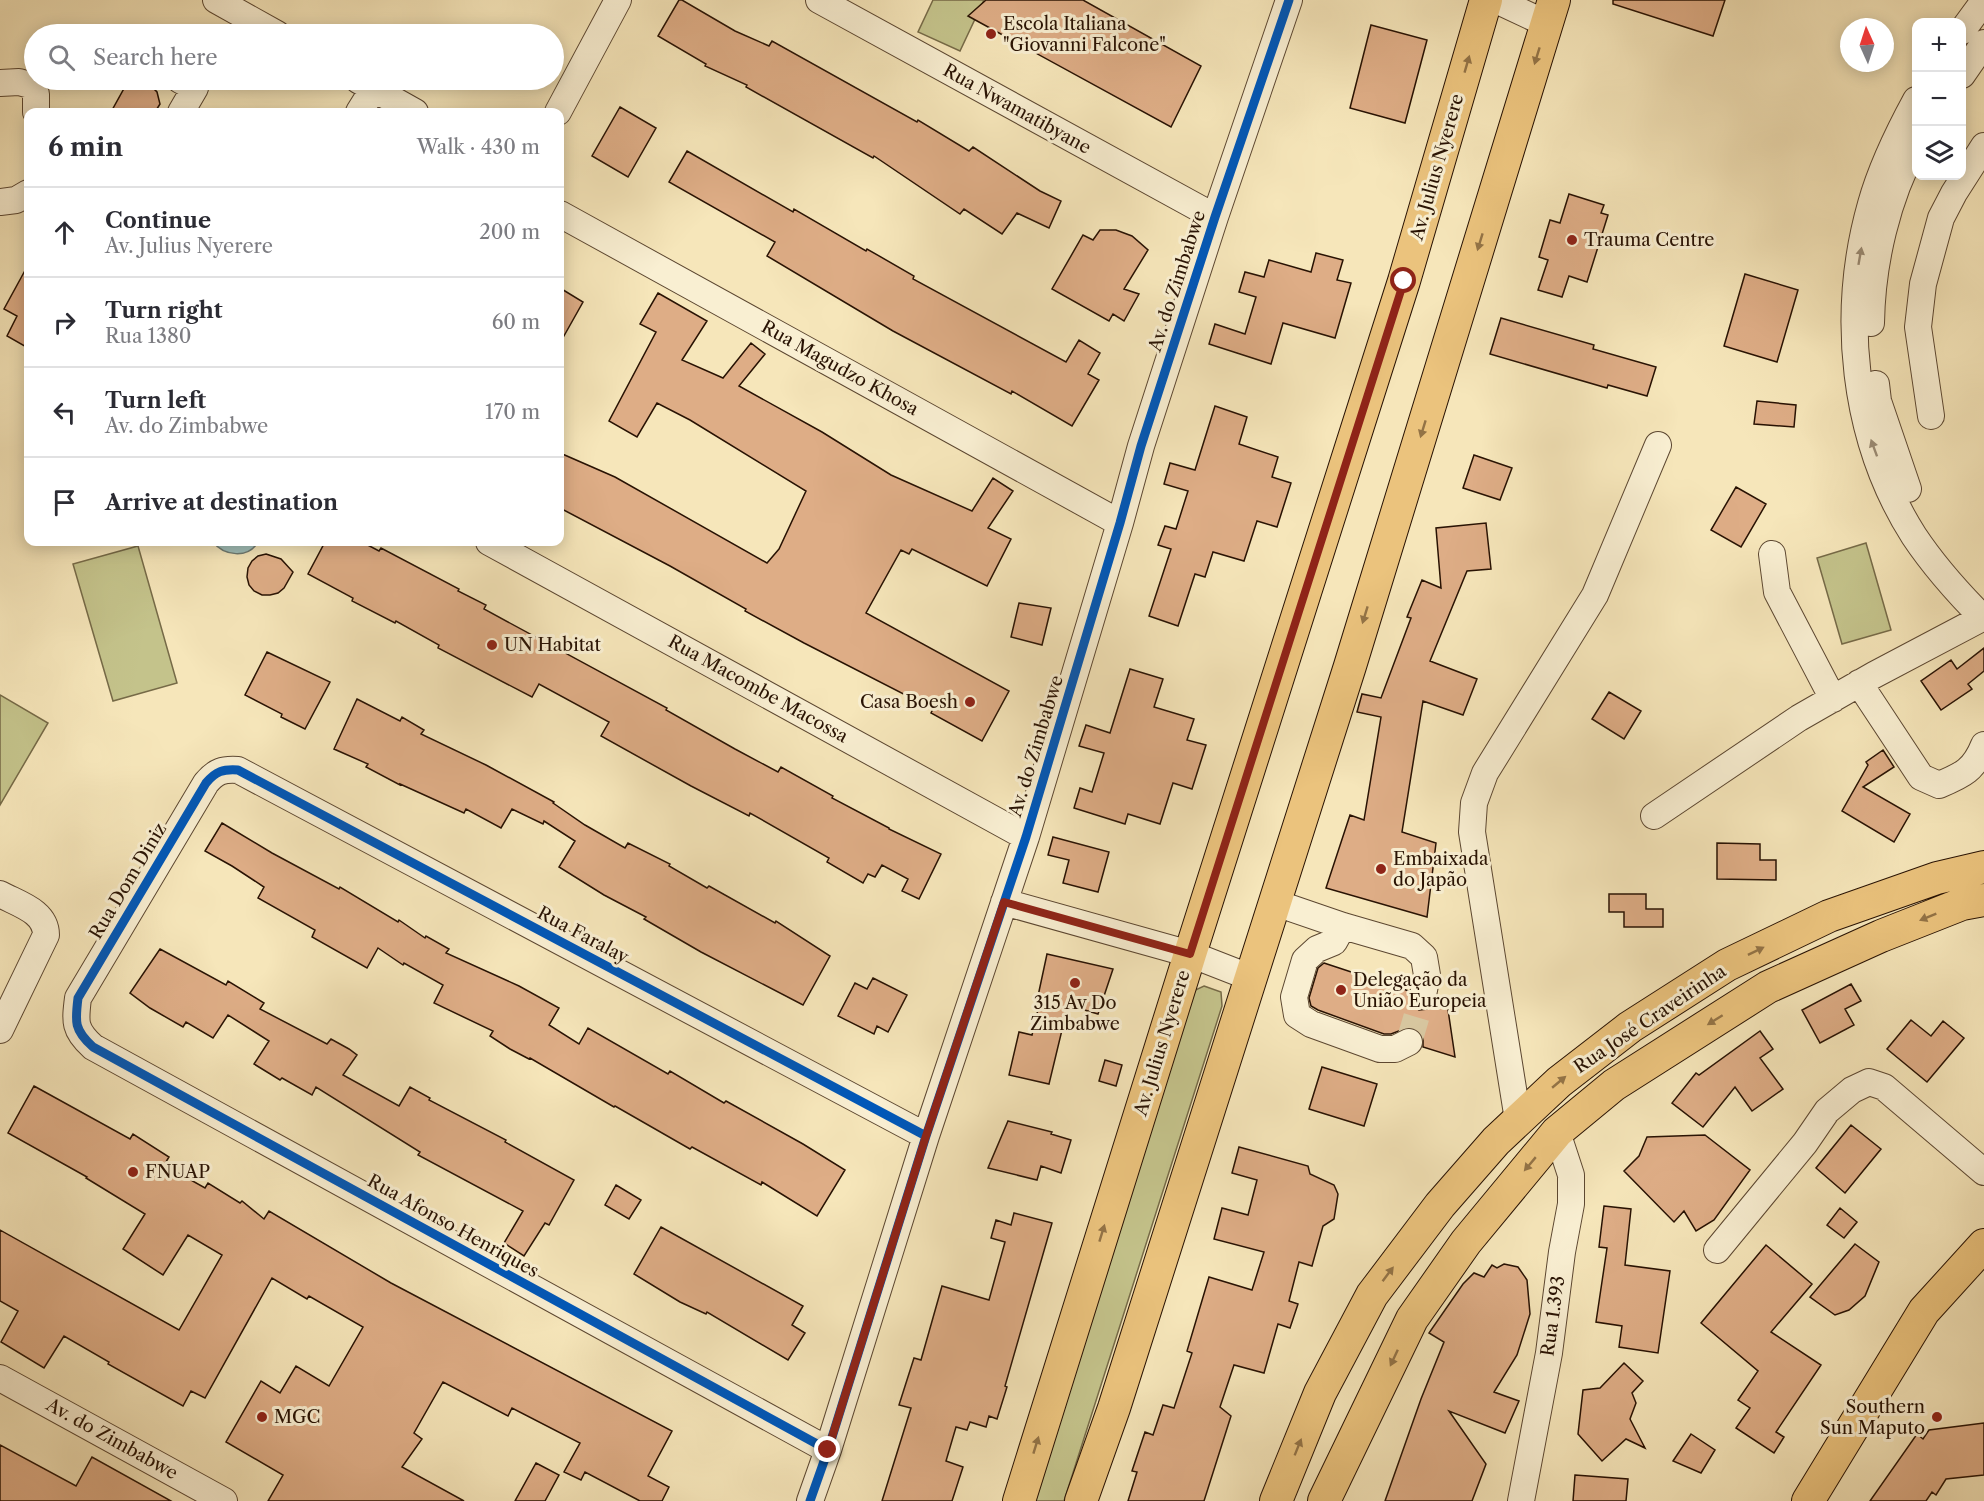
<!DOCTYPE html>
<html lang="en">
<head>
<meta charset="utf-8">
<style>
  :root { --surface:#fff; --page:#f2f2f3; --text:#2b2b33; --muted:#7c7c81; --line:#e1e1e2 }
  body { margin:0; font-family:"Libre Caslon Text",serif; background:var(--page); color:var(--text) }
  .controls { position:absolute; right:18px; top:18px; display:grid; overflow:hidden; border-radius:12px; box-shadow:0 3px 15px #0003 }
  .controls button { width:54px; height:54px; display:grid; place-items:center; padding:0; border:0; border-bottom:2px solid var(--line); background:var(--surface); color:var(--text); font:30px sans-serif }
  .compass { position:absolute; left:1840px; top:18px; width:54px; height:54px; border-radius:50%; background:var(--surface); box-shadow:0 3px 15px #0003; rotate:357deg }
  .stop { position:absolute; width:18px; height:18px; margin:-14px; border:4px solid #8f2418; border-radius:50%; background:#fff }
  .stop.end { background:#8f2418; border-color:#fff; box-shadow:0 2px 6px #0008 }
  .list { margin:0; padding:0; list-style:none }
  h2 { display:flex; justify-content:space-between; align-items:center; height:78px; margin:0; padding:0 24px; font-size:26px }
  h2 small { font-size:20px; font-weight:400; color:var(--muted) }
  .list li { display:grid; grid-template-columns:39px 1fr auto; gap:18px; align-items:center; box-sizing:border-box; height:90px; padding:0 24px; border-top:2px solid var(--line) }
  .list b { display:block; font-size:22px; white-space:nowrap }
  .list p { margin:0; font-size:20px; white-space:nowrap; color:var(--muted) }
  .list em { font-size:20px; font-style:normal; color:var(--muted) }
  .icon { flex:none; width:33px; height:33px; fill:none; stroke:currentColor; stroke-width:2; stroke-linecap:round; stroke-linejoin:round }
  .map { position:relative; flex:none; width:1984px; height:1501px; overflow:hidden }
  .search { position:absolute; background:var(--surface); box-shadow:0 3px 15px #0003; left:24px; top:24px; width:540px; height:66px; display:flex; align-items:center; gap:15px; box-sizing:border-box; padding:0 21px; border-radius:33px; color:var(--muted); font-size:22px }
  .panel { position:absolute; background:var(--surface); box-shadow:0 3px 15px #0003; left:24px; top:108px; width:540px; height:438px; border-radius:12px }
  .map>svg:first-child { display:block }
  .green { fill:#c4c38b; stroke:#766a47; stroke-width:1.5 }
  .water { fill:#9fbeb8; stroke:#6f7970; stroke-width:1.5 }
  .building { fill:#dead86; stroke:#281203; stroke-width:1.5 }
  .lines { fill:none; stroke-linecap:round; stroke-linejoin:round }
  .minor-tunnel { stroke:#d7c69f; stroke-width:26; stroke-dasharray:26 13; stroke-linecap:butt }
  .minor-casing { stroke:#5c4731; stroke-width:28 }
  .major-casing { stroke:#281203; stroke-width:34 }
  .minor { stroke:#f9efd2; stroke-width:26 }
  .major { stroke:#ebc37d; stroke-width:32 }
  .cycleway-casing { stroke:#f9efd2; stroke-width:13 }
  .cycleway { stroke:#0057b8; stroke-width:9 }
  .oneway { fill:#937346 }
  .oneway2 { fill:#9b8c75 }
  .route { stroke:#8f2418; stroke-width:8 }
  .poi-dot { fill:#8f2418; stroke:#f9efd2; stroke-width:2 }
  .labels { text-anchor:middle; stroke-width:6; stroke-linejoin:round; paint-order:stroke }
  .poi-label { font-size:18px; fill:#281203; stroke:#f9efd2; text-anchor:start }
  .street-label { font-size:18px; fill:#281203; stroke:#f9efd2 }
</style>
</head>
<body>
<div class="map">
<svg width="1984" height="1501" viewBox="0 0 1984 1501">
  <rect width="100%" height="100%" fill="#f6e6ba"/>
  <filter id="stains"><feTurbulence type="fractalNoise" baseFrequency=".00333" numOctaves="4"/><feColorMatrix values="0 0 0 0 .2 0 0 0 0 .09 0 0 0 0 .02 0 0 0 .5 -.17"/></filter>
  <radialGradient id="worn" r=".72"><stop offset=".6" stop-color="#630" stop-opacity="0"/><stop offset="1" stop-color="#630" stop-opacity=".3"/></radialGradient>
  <path class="green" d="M933,0H984L960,51L918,32Z
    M1866,543L1891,630L1842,644L1817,558Z
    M138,546L177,683L113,701L73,564Z
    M0,695L48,723L0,805Z
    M1204,986L1221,992L1222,1006L1064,1501H1034L1191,992Z"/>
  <path class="water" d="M213,542H258C248,559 224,556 213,542Z"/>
  <path class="building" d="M679,0H682L735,31L769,46L772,41L917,122L918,120L969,151L973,147L1040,191L1061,201L1049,228L1017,213L1002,234L964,209L960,214L874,156L873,158L746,87L747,85L705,66L706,64L658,36Z
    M986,0H1083L1201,66L1171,127L968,16Z
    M1613,0H1725L1713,36L1613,4Z
    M1371,25L1427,40L1405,123L1350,108Z
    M140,81L148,83L157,92L160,104L155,112H111L126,85Z
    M620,107L656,128L628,177L592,156Z
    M687,151L793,212L794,209L866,251L867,249L914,276L913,279L1066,362L1079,340L1100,353L1088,374L1099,380L1072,426L1012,391L1011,394L893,331L767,256L775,242L669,182Z
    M1569,194L1604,205L1601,213L1608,215L1587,282L1569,276L1562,297L1538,290L1548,260L1539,257L1550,220L1560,223Z
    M1100,230H1116L1132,236L1148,250L1124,289L1139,294L1124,321L1113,314L1109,321L1052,289L1083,235L1093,240Z
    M1316,253L1343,260L1337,280L1351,283L1335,338L1283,323L1271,364L1209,344L1215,324L1245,334L1256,297L1239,292L1245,272L1264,277L1269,260L1311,272Z
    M28,265V348L7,336L17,316L4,309Z
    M1745,274L1798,290L1777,362L1724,346Z
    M560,288L583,302L560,343Z
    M658,293L707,321L682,360L723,378L751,343L765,354L739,386L822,432L891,475L972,511L993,478L1013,491L988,528L1011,539L987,586L912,549L909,554L901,550L866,613L1009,691L982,741L931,713L933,709L804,643L745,611L746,609L670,566L560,508V453L615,477L767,563L779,549L806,491L690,420L657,403L637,437L609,421L656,332L640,324Z
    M1501,318L1594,345L1593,349L1656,367L1647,396L1608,385L1607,388L1490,354Z
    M1757,401L1796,405L1794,427L1754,424Z
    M1215,406L1247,417L1239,444L1278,457L1272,477L1291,483L1277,527L1257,521L1244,561L1213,552L1205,577L1195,574L1178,626L1149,616L1171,549L1158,545L1165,526L1176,529L1188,491L1164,484L1170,463L1195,470Z
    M1474,455L1512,468L1500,500L1463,488Z
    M1736,487L1766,504L1741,547L1711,530Z
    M1486,523L1491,569L1467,571L1430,661L1477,679L1463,715L1423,701L1402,832L1436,843L1427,917L1326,888L1350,815L1364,820L1381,717L1357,712L1362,694L1381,698L1411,618L1407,617L1422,580L1441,588L1436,528Z
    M325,542H362L379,551L381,548L459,589L458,591L486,605L484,609L667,708L666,710L735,749L778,772L781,767L833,796L832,798L889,828V829L941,854L919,899L902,891L908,879L882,865L875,877L868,874L863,883L827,862L829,858L750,813L749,816L691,786L601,736L609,722L539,684L532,697L438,648L439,645L396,621L395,623L352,601L353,598L308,574Z
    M266,554L281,559L293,572L284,588L278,593L270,595H262L254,591L249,585L247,577L248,568L252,561L258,556Z
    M1019,603L1051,608L1042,645L1011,637Z
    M1984,648V671L1968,684L1972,689L1941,710L1921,681L1951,660L1957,669Z
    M267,652L330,682L305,729L281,717L282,714L245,695Z
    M1130,669L1163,679L1154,707L1194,719L1187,740L1206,745L1192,789L1173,783L1160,824L1128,814L1125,824L1074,808L1080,788L1092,792L1104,753L1079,746L1086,725L1110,733Z
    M1609,692L1641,711L1624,739L1592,719Z
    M357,699L400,721L402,717L424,730L421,734L486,765L554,802L553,803L585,825L625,848L628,843L670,864L669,866L707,888L709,886L775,923L776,921L830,956L803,1005L701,952L644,919L646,917L604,895L559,867L575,841L544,821L543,824L512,809L501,828L466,809L464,813L400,784V785L366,767L368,764L334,749Z
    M1883,750L1894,767L1863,787L1910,814L1894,842L1842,811L1868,765L1866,762Z
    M222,823L272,853L339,889L340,887L398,922L399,920L425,938L426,936L449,949L446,953L519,986L559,1008L549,1025L579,1044L588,1028L668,1074L670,1071L724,1103L726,1101L803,1144L845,1170L817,1216L762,1182L761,1185L692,1147L690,1149L615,1106L614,1107L530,1058L529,1059L510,1049L490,1036L493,1031L434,1003L443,985L404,963L403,965L378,948L367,968L312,937L315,930L258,898L264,887L232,866L205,851Z
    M1053,837L1109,852L1098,892L1063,883L1069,860L1048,855Z
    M1717,843L1760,844V860H1776V880L1717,879Z
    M1609,894H1646V909H1663V927H1624V912H1609Z
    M160,949L226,985L228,981L264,1003L260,1009L327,1044L331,1039L349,1049L357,1055L343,1075L399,1106L410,1087L430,1098L429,1100L506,1140L505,1142L574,1180L549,1225L545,1223L524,1256L504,1243L523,1211L418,1155L420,1152L316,1087L312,1095L282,1078L280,1080L254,1064L269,1041L228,1015L213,1038L186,1022L183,1027L150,1008L130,993Z
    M1047,954L1113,969L1098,1014L1068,1005L1049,1084L1009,1075L1019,1032L1032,1035L1041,997L1038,996Z
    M1324,963L1409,991V1000L1413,1006L1419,1010L1428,1009L1434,1005L1437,1000L1447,1003L1455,1057L1423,1047V1036L1417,1029L1409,1027L1391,1034H1384L1318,1010L1311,1006L1309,998L1318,968Z
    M873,978L907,995L888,1032L877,1026L874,1034L838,1016L855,983L867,989Z
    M1851,984L1861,1001L1845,1009L1854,1025L1820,1043L1802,1010Z
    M1911,1020L1931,1036L1943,1021L1964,1038L1927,1082L1887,1049Z
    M1760,1031L1773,1049L1760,1058L1783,1089L1752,1111L1735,1087L1703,1127L1672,1103L1696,1073L1699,1075Z
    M1105,1060L1122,1065L1116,1086L1099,1081Z
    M1322,1067L1377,1084L1364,1126L1309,1109Z
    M34,1086L130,1139L133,1134L169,1157L164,1165L205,1188L208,1183L240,1203L242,1201L264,1219L269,1211L391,1283L672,1431L648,1476L669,1487L662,1501H640L585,1472L581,1480L564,1472L580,1443L512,1408L508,1416L443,1382L414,1433L422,1439L402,1467L464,1501H268L283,1475L226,1442L261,1381L280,1393L296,1366L329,1386L363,1327L309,1296L307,1299L272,1278L205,1398L191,1391L183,1406L108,1364L109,1362L64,1336L44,1368L1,1342L18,1311L0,1301V1230L179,1330L222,1255L188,1235L163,1275L123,1249L145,1214L86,1178L87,1177L8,1133Z
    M1008,1121L1052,1132L1051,1134L1071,1140L1061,1173L1041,1166L1037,1180L988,1168Z
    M1851,1125L1881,1149L1845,1193L1816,1168Z
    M1705,1135L1750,1170L1714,1220L1696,1231L1684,1211L1674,1222L1624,1171L1639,1156L1647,1137Z
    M1239,1147L1308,1166L1310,1174L1334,1185L1338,1194L1334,1219L1323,1226L1312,1266L1299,1262L1289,1301L1298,1304L1290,1328L1278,1324L1264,1373L1234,1365L1220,1407L1231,1416L1204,1501H1128L1137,1472L1132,1471L1145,1432L1153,1435L1163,1405L1174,1408L1192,1353L1187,1351L1209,1277L1252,1290L1264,1252L1214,1239L1222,1208L1248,1215L1257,1180L1232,1173Z
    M616,1185L641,1200L629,1219L605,1205Z
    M1604,1206L1631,1209L1625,1265L1670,1271L1658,1353L1619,1347L1622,1326L1596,1322L1607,1248L1599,1247Z
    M1840,1208L1857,1222L1844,1238L1827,1225Z
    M1014,1213L1052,1223L1005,1386L1007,1387L997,1419L989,1416L986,1427L970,1422L967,1430L956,1427L946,1461L963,1467L952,1501H882L911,1408L899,1405L914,1358L921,1360L942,1286L989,1300L1005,1242L991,1238L996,1220L1011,1225Z
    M661,1227L803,1306L792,1325L805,1333L788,1360L707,1312L706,1314L680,1302L634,1274Z
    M1855,1244L1879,1262L1865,1296L1849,1310L1835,1315L1810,1297Z
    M1766,1245L1812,1284L1771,1332L1821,1365L1776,1432L1784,1437L1774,1453L1736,1428L1750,1408L1738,1400L1758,1371L1701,1323Z
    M1504,1264L1518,1267L1527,1280L1530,1314L1517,1355L1494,1392L1519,1401L1505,1433L1449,1411L1486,1464L1472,1501H1385L1421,1399L1444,1342L1429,1333L1463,1284L1474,1273L1484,1277L1492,1265L1497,1268Z
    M1624,1363L1643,1381L1632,1393L1636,1403L1630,1419L1645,1448L1626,1439L1602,1461L1578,1434L1583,1390L1600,1388Z
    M1984,1423V1475L1946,1479L1936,1495L1932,1492L1926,1501H1870L1917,1434L1923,1439L1929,1430Z
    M1691,1434L1715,1450L1701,1473L1673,1461Z
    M0,1445L76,1486L92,1457L171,1501H0Z
    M536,1463L559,1475L545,1501H515Z
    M1575,1475L1628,1479L1626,1501H1573Z"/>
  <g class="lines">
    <path class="minor-tunnel" d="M1409,1042L1423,995"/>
    <g class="minor-casing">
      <path id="minor" d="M216,0L277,34
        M819,0L1215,217
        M1496,0L1547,24
        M1962,31L1984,1
        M1962,75L1984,43
        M180,80L195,88L181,112
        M358,80L415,112
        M0,83L19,82L30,85L36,94V112
        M1916,100C1898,133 1881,168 1871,204C1840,313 1852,439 1914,536C1934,566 1959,594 1984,619
        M359,112L374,88
        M558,112L618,0
        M0,202L16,200L28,193
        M560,214L1120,523
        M1871,323C1872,263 1887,198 1916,145
        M1876,384L1878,401L1908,489
        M1931,416L1918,327L1923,284L1941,218L1954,193L1984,146
        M489,542L1026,837
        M1772,554L1777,592L1833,699
        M1859,683L1921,777L1939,785C1963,775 1974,770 1984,745
        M1654,816L1799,718L1874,675L1982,618
        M0,894C18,904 46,911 46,935L0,1030
        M1004,902L1190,954L1249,977
        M1273,902L1343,926L1412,946L1424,957L1427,975L1423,995
        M1343,926L1334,942L1317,949L1305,960L1294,997L1297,1015L1311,1024L1380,1049H1395L1409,1042
        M1518,1120L1472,832L1474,803L1485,773L1595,595L1658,445
        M1717,1250L1805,1143L1827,1111L1852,1090L1869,1082L1884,1087L1984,1172
        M0,1378L224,1501
        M828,1450L93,1047C74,1030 75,1022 78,998L206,783C216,771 223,769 238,770L926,1136
        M810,1501L828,1450L926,1136L1026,837L1120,523L1141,446L1215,217L1289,0
        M1521,1501L1549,1353L1562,1252L1571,1204V1175L1557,1132"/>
    </g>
    <g class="major-casing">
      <path id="major" d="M1019,1501L1190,954L1404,281L1486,0
        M1081,1501L1114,1408L1350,666L1554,0
        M1276,1501L1320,1393L1372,1295L1440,1205L1496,1141L1559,1082L1630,1027L1727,965L1829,916L1937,878L1984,867
        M1324,1501L1412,1319L1466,1242L1557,1132L1614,1085L1768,987L1881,936L1962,904L1984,900
        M1808,1501L1924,1311L1984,1245"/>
    </g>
    <use href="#minor" class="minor"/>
    <use href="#major" class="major"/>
    <g class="cycleway-casing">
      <path id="cycleway" d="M828,1450L93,1047C74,1030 75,1022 78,998L206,783C216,771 223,769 238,770L926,1136
        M810,1501L828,1450L926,1136L1026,837L1120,523L1141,446L1215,217L1289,0"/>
    </g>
    <use href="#cycleway" class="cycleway"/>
  </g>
  <defs><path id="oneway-solid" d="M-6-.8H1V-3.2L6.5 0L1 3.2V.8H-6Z" transform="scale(1.5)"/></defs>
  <g class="oneway">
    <use href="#oneway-solid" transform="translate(1537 56) rotate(107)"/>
    <use href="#oneway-solid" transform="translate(1467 64) rotate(-74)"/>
    <use href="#oneway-solid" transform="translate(1480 242) rotate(107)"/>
    <use href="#oneway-solid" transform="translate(1423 429) rotate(107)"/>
    <use href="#oneway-solid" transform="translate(1365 615) rotate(107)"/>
    <use href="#oneway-solid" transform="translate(1928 917) rotate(158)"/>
    <use href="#oneway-solid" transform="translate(1756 951) rotate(-26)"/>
    <use href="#oneway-solid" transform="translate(1715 1020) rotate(148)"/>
    <use href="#oneway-solid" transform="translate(1559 1082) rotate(-40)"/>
    <use href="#oneway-solid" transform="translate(1530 1164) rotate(130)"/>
    <use href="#oneway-solid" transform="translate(1102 1233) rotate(-73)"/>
    <use href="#oneway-solid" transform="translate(1388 1274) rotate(-53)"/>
    <use href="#oneway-solid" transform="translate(1394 1358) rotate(115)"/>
    <use href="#oneway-solid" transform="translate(1036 1445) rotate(-73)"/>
    <use href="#oneway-solid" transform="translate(1298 1447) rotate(-68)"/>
  </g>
  <g class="oneway2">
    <use href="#oneway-solid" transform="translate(1860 256) rotate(-80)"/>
    <use href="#oneway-solid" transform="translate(1874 448) rotate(-110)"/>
  </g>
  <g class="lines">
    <path class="route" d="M828,1450L926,1136L1004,902L1190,954L1404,281"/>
  </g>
  <g class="poi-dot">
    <circle cx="991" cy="34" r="6"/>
    <circle cx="1572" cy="240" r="6"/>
    <circle cx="492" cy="645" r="6"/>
    <circle cx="970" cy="702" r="6"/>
    <circle cx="1381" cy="869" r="6"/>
    <circle cx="1075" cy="983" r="6"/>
    <circle cx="1341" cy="990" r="6"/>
    <circle cx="133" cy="1172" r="6"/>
    <circle cx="262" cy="1417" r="6"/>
    <circle cx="1937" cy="1417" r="6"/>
  </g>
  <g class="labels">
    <g class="poi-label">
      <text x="1003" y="30">Escola Italiana<tspan x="1003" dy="21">"Giovanni Falcone"</tspan></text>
      <text x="1584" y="246">Trauma Centre</text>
      <text x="504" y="651">UN Habitat</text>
      <text x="958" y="708" text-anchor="end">Casa Boesh</text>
      <text x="1393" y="865">Embaixada<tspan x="1393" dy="21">do Japão</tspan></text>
      <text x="1353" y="986">Delegação da<tspan x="1353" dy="21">União Europeia</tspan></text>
      <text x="1075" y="1009" text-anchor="middle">315 Av Do<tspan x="1075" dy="21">Zimbabwe</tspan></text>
      <text x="145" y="1178">FNUAP</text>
      <text x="1925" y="1413" text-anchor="end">Southern<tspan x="1925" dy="21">Sun Maputo</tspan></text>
      <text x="274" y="1423">MGC</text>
    </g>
    <g class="street-label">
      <text transform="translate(1017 109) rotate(29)" y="6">Rua Nwamatibyane</text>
      <text transform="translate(1437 167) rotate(-74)" y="6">Av. Julius Nyerere</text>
      <text transform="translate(1177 281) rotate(-72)" y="6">Av. do Zimbabwe</text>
      <text transform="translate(840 368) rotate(29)" y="6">Rua Magudzo Khosa</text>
      <text transform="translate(758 689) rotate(29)" y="6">Rua Macombe Macossa</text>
      <text transform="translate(1036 746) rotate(-73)" y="6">Av. do Zimbabwe</text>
      <text transform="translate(128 881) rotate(-59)" y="6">Rua Dom Diniz</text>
      <text transform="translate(583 935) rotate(28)" y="6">Rua Faralay</text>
      <text transform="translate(1650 1019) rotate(-34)" y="6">Rua José Craveirinha</text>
      <text transform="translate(1162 1043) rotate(-73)" y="6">Av. Julius Nyerere</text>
      <text transform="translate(453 1226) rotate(29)" y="6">Rua Afonso Henriques</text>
      <text transform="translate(1553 1316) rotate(-82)" y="6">Rua 1.393</text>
      <text transform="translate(112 1439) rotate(29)" y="6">Av. do Zimbabwe</text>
    </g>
  </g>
  <rect width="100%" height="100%" filter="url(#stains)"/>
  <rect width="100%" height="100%" fill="url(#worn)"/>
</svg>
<div class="controls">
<button>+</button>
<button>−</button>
<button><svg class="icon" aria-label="layers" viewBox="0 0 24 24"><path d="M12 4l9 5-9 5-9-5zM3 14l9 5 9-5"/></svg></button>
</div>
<svg class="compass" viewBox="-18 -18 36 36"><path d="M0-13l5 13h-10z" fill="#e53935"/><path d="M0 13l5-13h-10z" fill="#7c7c81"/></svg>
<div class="stop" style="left:1404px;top:281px"></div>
<div class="stop end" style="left:828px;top:1450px"></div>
<div class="search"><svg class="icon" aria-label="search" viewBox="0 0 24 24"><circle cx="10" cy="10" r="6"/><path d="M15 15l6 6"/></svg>Search here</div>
<section class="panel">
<h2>6 min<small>Walk · 430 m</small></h2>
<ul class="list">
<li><svg class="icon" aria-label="ahead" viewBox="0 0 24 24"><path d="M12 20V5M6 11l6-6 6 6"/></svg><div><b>Continue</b><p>Av. Julius Nyerere</p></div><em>200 m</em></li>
<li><svg class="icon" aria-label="right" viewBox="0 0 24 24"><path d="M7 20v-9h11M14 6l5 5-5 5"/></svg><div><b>Turn right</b><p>Rua 1380</p></div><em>60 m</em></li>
<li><svg class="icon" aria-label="left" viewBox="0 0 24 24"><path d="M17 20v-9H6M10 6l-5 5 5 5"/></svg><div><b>Turn left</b><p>Av. do Zimbabwe</p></div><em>170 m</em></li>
<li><svg class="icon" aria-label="arrive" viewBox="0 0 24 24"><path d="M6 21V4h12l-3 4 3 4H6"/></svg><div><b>Arrive at destination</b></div></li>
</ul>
</section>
</div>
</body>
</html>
